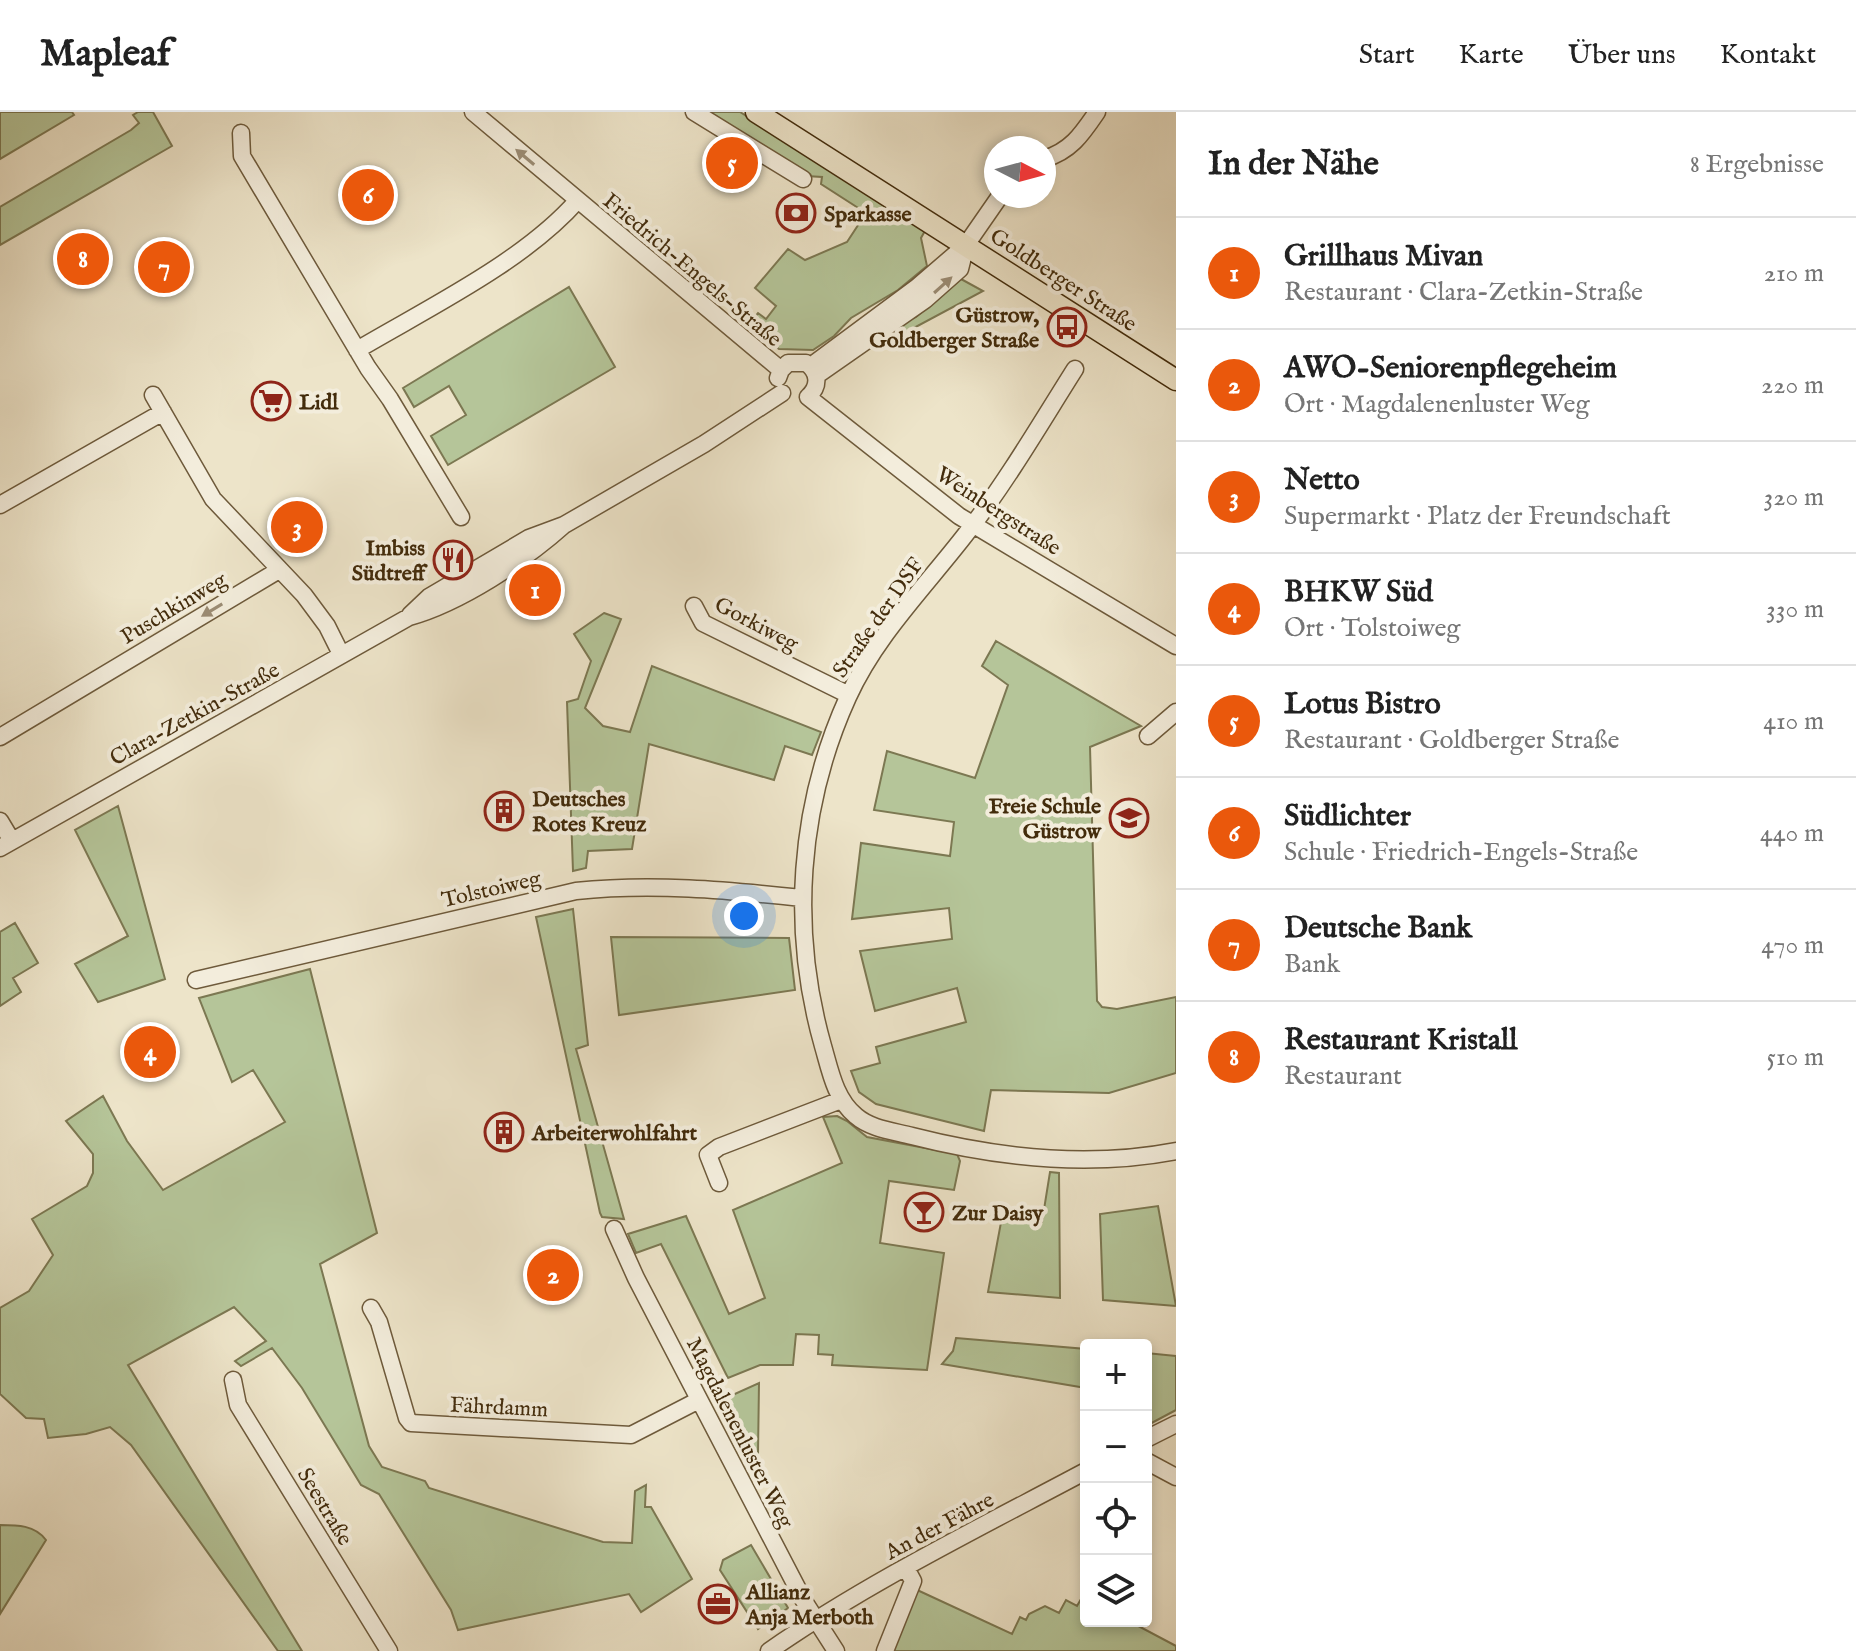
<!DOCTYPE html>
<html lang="de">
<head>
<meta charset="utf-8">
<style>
  :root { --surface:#fff; --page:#f2f2f2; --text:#222; --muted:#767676; --line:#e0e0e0; --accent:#ea580c }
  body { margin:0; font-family:"IM FELL English",serif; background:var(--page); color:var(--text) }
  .controls { position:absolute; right:24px; bottom:24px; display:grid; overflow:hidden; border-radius:8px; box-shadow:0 4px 12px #0003 }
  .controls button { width:72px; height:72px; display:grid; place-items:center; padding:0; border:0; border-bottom:2px solid var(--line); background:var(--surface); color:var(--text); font:40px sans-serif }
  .compass { position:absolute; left:984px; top:24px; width:72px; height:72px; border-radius:50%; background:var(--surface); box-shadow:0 4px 12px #0003; rotate:96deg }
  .you { position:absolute; left:744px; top:804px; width:28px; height:28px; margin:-20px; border:6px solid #fff; border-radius:50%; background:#1a73e8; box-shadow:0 0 0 12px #1a73e833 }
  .badge { display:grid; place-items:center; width:52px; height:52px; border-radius:50%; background:var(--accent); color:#fff; font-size:26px; font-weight:700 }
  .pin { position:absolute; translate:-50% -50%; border:4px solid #fff; box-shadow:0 2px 8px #0006 }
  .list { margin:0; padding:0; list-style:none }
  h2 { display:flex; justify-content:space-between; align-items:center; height:104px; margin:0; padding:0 32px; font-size:34px }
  h2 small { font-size:26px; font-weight:400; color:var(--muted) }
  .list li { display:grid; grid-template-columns:52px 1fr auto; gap:24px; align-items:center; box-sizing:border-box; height:112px; padding:0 32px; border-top:2px solid var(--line) }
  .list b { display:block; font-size:30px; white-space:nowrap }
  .list p { margin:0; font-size:26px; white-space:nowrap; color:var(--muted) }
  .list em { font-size:26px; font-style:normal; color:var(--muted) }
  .icon { flex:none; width:44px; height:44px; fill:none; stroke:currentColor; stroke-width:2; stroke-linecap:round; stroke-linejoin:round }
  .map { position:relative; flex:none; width:1176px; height:1539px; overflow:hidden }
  header { display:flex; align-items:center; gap:48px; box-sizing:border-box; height:112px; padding:0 40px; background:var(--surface); border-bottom:2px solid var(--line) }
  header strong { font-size:38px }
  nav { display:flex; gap:44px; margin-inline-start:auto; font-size:28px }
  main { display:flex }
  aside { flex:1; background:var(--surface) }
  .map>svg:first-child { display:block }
  .green { fill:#b5c599; stroke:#7c7852; stroke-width:2 }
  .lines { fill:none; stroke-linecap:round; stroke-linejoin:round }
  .minor-casing { stroke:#6e5a3b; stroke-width:19 }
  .major-casing { stroke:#432c0c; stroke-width:23 }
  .minor { stroke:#f3eddc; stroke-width:16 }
  .major { stroke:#ede4c9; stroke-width:20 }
  .oneway { fill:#9b8c74 }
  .labels { text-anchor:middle; stroke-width:8; stroke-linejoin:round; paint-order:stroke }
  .poi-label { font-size:22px; font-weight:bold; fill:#432c0c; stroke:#f3eddc; text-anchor:start }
  .street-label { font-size:22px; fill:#432c0c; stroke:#f3eddc }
</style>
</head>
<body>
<header>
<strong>Mapleaf</strong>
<nav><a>Start</a><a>Karte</a><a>Über uns</a><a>Kontakt</a></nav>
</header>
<main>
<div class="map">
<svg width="1176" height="1539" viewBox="0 0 1176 1539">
  <rect width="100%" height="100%" fill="#ede4c9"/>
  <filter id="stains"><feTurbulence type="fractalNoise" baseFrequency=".0025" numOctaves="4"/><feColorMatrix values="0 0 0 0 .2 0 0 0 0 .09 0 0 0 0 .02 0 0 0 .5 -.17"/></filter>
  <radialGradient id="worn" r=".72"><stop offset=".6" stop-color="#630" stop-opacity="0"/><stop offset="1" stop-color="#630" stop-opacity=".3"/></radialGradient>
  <path class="green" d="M0,0H72L74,3L0,47Z
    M138,0H153L172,34L0,133V95L131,18L139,11L133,3Z
    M704,0H740L926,117L921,126L927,154L898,178L851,206L834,224L813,238L779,237L762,224L753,207L758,201L766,207L776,194L755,176L788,137L805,148L847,130L866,101L821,72L822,65L806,64Z
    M961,167L983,179L897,225L894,215L916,205Z
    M569,175L615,255L448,353L431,324L466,303L449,274L414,295L403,276Z
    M604,501L621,507L585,596L603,614L630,620L652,554L821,620L812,643L785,634L774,668L649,632L632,737L588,739L586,756L573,759L567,590L578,587L591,549L574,522Z
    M996,529L1141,614L1090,635L1097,889L1102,895L1117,897L1176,885V961L1109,981L991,978L984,1019L876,992L859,980L851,959L880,951L876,935L966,910L957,876L875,899L860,839L952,827L949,796L852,807L861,731L950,744L954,710L874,698L887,639L975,666L1008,573L982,554Z
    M118,694L165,867L98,890L75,852L128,824L75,718Z
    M573,797L588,933L576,937L624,1107L602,1105L600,1101L536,805Z
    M15,811L38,851L13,866L21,880L0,894V820Z
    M611,825L789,826L795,878L619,903Z
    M310,857L377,1121L320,1152L369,1334L382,1355L425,1369L429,1376L603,1430L632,1431L635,1379L646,1373L645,1395H651L692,1467L641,1500L629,1482L458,1518L451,1498L379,1382L361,1373L302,1276L272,1236L241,1254L235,1249L266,1229L234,1195L128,1253L302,1539H278L131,1333L110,1315L86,1322L48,1326L44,1307L26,1306L0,1282V1196L29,1179L53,1143L32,1107L87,1074L93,1061V1042L66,1009L103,984L127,1029L163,1078L285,1010L253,958L232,970L199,886Z
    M837,1004L847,1009L867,1025L957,1042L960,1049L954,1078L889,1069L880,1131L944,1141L927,1258L832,1253L833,1243L818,1242L819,1223L796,1222L793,1253H760L728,1266L661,1132L636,1141L628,1122L686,1104L729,1202L765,1186L733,1098L842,1051L823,1005Z
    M1050,1060L1059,1061L1060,1186L988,1180L1002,1105L1042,1110Z
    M1158,1094L1176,1194L1103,1188L1100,1102Z
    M956,1226L1086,1237V1276L942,1252L953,1239Z
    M1146,1241L1176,1244V1298L1146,1314Z
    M759,1271L758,1342L754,1363L717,1290Z
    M0,1413C17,1413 35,1413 46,1428L0,1502Z
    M751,1433L788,1496L758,1517L720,1458L723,1448Z
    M915,1477L1012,1522L1020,1505L1026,1508L1029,1502L1045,1494L1059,1501L1066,1488L1077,1494L1081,1487L1086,1489V1509H1129L1176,1534V1539H892Z"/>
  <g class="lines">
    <g class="minor-casing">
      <path id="minor" d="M473,0L781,258
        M694,0L803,67
        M241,21L242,44L368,256L390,287L461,405
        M1044,47C1071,39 1082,22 1097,0
        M357,238C428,196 523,150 577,89
        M811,254L916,176L966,133L1000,84
        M1075,257C1042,309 1010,364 972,414C930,470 877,521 848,585C798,695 790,818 823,934C830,958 835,987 856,1004C871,1017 893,1019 912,1024C998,1046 1088,1056 1176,1039
        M816,264L925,188L960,157L966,133
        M778,266L781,258L788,251H806C819,260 820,274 808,285
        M153,283L213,387L304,483L327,514L341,542
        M808,285L959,404L1176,534
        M0,393L163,300
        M694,494L703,511L849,583
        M410,503L429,485L529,426L564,413L704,332L782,281
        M1148,624L1176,600
        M0,625L279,458
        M0,709L12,729
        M0,736L409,505C460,491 525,448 564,413
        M196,868L576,779C652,771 726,778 802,786
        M719,1071L708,1043L719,1035L841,988
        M614,1117L636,1166L804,1489L836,1539
        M371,1196L379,1210L407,1306L411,1311L631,1323L699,1288
        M233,1268L238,1293L389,1539
        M1146,1327L1176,1312
        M1146,1349L1176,1365
        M769,1539C869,1470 979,1416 1086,1359
        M885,1539L913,1469L906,1456"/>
    </g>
    <g class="major-casing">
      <path id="major" d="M756,0L1176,268"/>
    </g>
    <use href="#minor" class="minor"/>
    <use href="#major" class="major"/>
  </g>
  <defs><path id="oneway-solid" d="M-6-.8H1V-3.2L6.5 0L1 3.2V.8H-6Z" transform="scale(2)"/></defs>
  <g class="oneway">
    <use href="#oneway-solid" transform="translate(525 45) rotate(-140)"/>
    <use href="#oneway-solid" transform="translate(943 173) rotate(-42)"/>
    <use href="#oneway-solid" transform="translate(212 498) rotate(149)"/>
  </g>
  <defs>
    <g id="bank-ring" transform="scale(2)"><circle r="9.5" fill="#f3eddc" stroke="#8f2418" stroke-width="1.5"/><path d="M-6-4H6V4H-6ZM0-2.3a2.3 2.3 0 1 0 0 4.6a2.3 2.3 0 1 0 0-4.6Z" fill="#8f2418"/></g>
    <g id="bus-ring" transform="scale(2)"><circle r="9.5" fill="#f3eddc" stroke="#8f2418" stroke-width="1.5"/><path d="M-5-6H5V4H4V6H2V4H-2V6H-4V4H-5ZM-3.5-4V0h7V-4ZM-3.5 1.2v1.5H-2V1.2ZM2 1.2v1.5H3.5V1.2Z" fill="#8f2418"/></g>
    <g id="supermarket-ring" transform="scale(2)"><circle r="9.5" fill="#f3eddc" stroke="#8f2418" stroke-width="1.5"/><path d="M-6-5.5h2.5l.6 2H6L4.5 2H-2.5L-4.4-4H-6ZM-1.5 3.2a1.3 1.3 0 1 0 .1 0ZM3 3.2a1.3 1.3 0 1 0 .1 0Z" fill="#8f2418"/></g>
    <g id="restaurant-ring" transform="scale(2)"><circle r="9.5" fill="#f3eddc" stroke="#8f2418" stroke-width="1.5"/><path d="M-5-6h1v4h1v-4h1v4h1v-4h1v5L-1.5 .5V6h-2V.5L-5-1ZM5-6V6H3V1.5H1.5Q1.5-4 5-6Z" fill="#8f2418"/></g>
    <g id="building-ring" transform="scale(2)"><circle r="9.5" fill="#f3eddc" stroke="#8f2418" stroke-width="1.5"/><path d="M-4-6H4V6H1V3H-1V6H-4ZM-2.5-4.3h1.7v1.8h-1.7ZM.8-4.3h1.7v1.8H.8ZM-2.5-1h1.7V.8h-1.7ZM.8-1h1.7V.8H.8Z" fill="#8f2418"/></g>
    <g id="school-ring" transform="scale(2)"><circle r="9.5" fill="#f3eddc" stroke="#8f2418" stroke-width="1.5"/><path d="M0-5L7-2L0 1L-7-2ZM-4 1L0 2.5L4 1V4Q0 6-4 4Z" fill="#8f2418"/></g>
    <g id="bar-ring" transform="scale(2)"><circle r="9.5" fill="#f3eddc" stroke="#8f2418" stroke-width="1.5"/><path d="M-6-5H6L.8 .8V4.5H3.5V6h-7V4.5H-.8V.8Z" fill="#8f2418"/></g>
    <g id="office-ring" transform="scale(2)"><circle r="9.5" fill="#f3eddc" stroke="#8f2418" stroke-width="1.5"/><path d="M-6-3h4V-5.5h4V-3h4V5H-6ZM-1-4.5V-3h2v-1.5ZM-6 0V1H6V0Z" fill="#8f2418"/></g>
  </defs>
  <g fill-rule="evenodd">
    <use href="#bank-ring" x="796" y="101"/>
    <use href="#bus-ring" x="1067" y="215"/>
    <use href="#supermarket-ring" x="271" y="289"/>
    <use href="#restaurant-ring" x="453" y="448"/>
    <use href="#building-ring" x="504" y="699"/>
    <use href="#school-ring" x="1129" y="706"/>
    <use href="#building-ring" x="504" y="1020"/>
    <use href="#bar-ring" x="924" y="1100"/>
    <use href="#office-ring" x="718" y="1492"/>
  </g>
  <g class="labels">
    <g class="poi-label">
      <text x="824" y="109">Sparkasse</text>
      <text x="1039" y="210" text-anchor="end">Güstrow,<tspan x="1039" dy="25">Goldberger Straße</tspan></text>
      <text x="299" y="297">Lidl</text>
      <text x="425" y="443" text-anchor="end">Imbiss<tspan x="425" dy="25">Südtreff</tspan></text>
      <text x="532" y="694">Deutsches<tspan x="532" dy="25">Rotes Kreuz</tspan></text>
      <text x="1101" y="701" text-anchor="end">Freie Schule<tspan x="1101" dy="25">Güstrow</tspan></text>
      <text x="532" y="1028">Arbeiterwohlfahrt</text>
      <text x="952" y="1108">Zur Daisy</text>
      <text x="746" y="1487">Allianz<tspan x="746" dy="25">Anja Merboth</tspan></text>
    </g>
    <g class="street-label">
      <text transform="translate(693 157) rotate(40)" y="8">Friedrich-Engels-Straße</text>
      <text transform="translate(1064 167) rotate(33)" y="8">Goldberger Straße</text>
      <text transform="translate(999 398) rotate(33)" y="8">Weinbergstraße</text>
      <text transform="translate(173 495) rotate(-31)" y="8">Puschkinweg</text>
      <text transform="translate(877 505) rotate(-55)" y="8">Straße der DSF</text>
      <text transform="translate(757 511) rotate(28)" y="8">Gorkiweg</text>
      <text transform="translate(194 601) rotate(-29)" y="8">Clara-Zetkin-Straße</text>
      <text transform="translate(491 776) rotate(-13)" y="8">Tolstoiweg</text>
      <text transform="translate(499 1294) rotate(3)" y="8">Fährdamm</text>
      <text transform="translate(741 1320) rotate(63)" y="8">Magdalenenluster Weg</text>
      <text transform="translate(326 1394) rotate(59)" y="8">Seestraße</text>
      <text transform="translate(939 1413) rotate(-28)" y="8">An der Fähre</text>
    </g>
  </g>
  <rect width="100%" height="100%" filter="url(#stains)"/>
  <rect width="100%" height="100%" fill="url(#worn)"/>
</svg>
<div class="controls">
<button>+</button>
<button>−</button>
<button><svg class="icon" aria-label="locate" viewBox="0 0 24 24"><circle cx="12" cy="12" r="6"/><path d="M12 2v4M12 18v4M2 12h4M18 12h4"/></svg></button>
<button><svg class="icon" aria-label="layers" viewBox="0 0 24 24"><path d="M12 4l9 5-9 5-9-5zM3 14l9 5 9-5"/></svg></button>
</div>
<svg class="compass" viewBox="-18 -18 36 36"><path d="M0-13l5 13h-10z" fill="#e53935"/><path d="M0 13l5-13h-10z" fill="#767676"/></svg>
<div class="you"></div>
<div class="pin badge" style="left:535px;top:478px">1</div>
<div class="pin badge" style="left:553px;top:1163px">2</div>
<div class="pin badge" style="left:297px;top:415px">3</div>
<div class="pin badge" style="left:150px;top:940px">4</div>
<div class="pin badge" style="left:732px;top:51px">5</div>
<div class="pin badge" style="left:368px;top:83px">6</div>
<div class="pin badge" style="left:164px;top:155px">7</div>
<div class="pin badge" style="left:83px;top:147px">8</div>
</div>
<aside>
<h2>In der Nähe<small>8 Ergebnisse</small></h2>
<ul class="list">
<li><span class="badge">1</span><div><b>Grillhaus Mivan</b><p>Restaurant · Clara-Zetkin-Straße</p></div><em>210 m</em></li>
<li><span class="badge">2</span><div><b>AWO-Seniorenpflegeheim</b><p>Ort · Magdalenenluster Weg</p></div><em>220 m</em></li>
<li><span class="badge">3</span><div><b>Netto</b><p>Supermarkt · Platz der Freundschaft</p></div><em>320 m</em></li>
<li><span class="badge">4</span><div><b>BHKW Süd</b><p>Ort · Tolstoiweg</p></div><em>330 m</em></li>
<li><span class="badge">5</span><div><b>Lotus Bistro</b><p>Restaurant · Goldberger Straße</p></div><em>410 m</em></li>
<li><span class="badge">6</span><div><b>Südlichter</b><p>Schule · Friedrich-Engels-Straße</p></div><em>440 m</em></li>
<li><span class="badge">7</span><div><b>Deutsche Bank</b><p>Bank</p></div><em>470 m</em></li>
<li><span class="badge">8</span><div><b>Restaurant Kristall</b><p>Restaurant</p></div><em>510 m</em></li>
</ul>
</aside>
</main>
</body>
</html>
